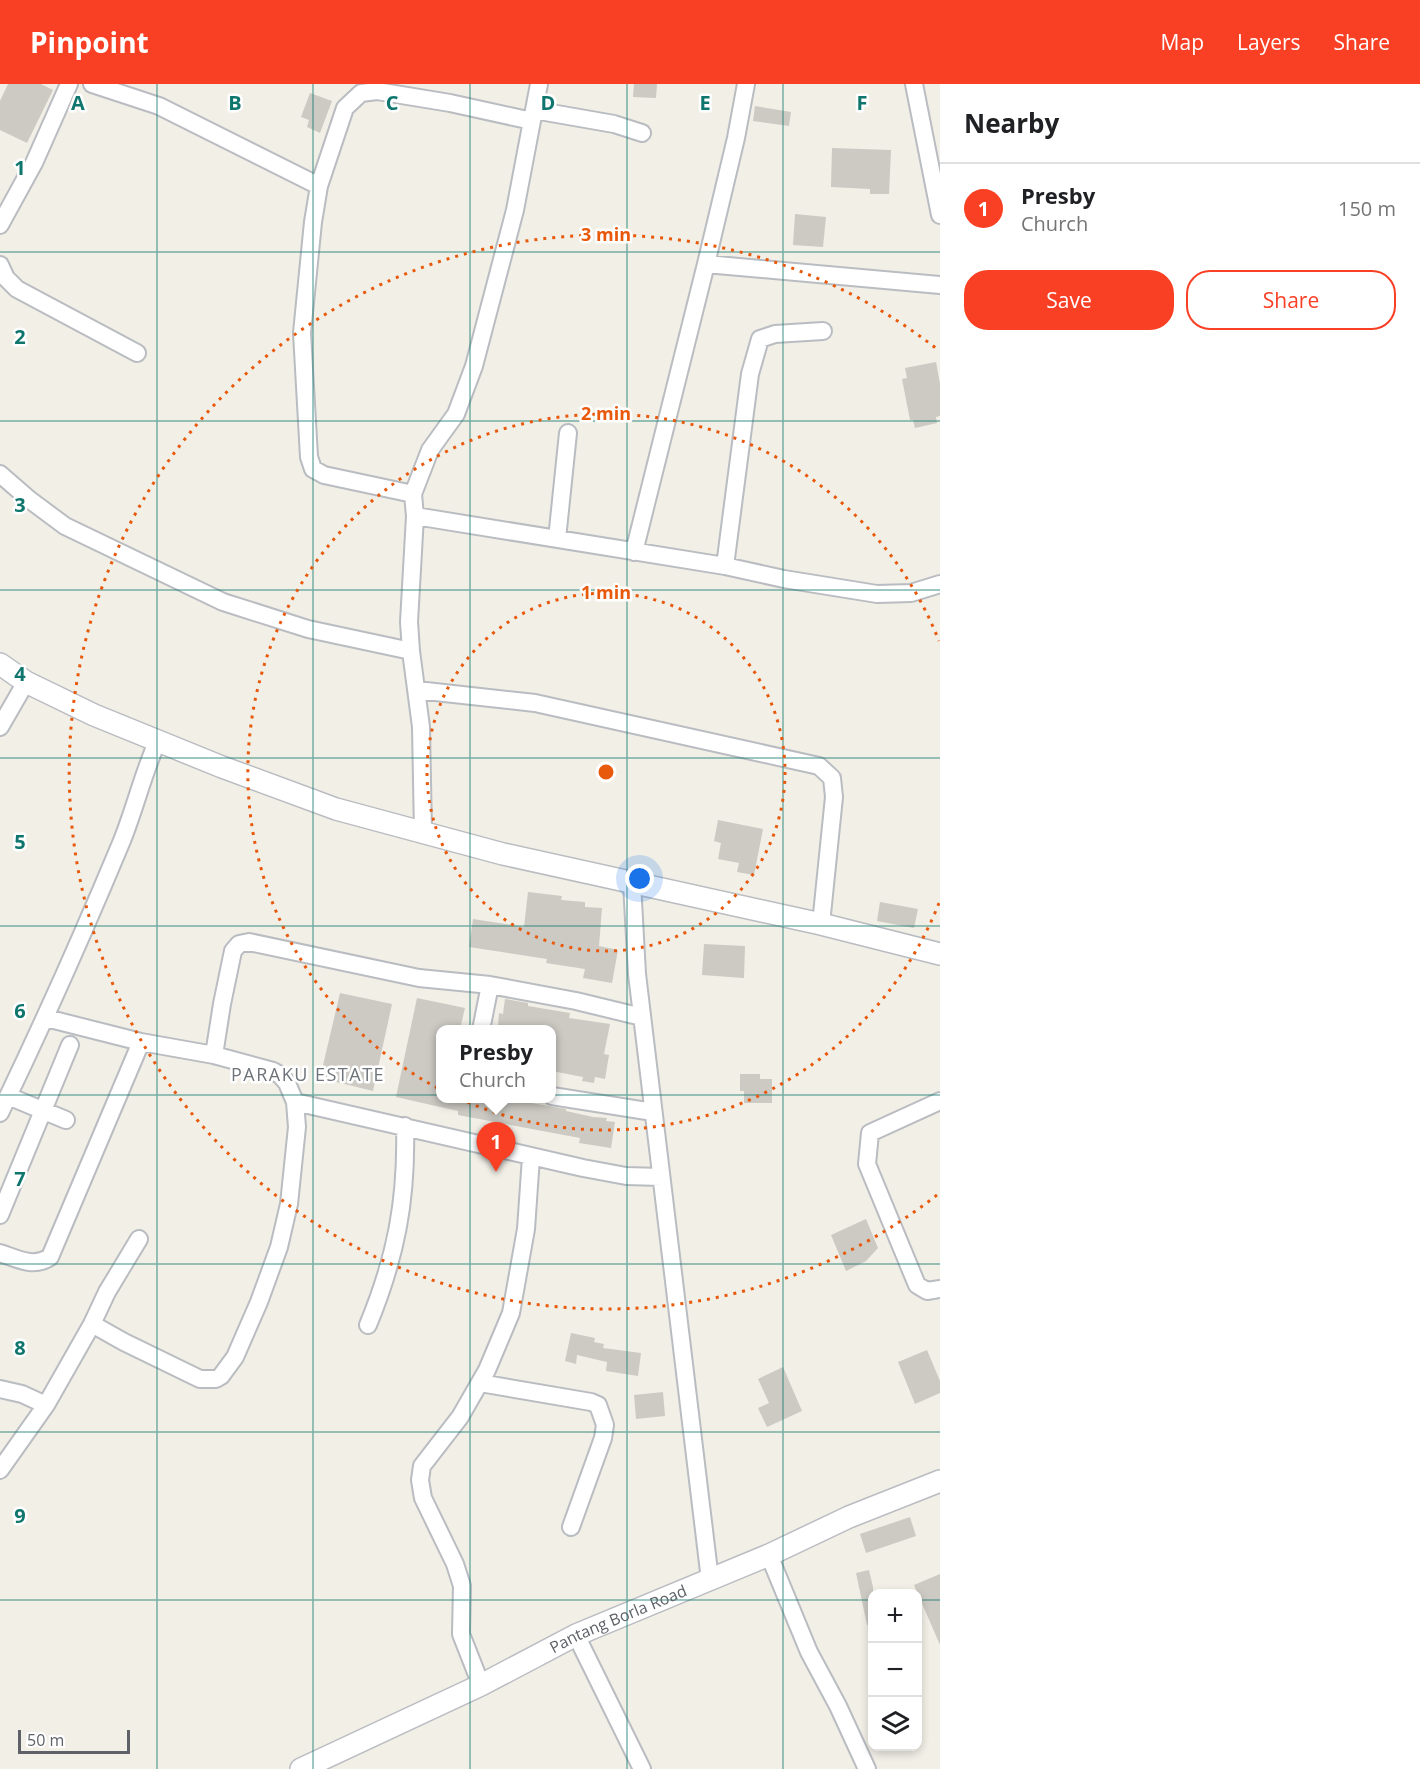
<!DOCTYPE html>
<html lang="en">
<head>
<meta charset="utf-8">
<style>
  :root { --surface:#fff; --page:#f6f6f6; --text:#202124; --muted:#757577; --line:#e0e0e0; --accent:#f93f24 }
  body { margin:0; font-family:"Open Sans",sans-serif; background:var(--page); color:var(--text) }
  .controls { position:absolute; right:18px; bottom:18px; display:grid; overflow:hidden; border-radius:12px; box-shadow:0 3px 9px #0003 }
  .controls button { width:54px; height:54px; display:grid; place-items:center; padding:0; border:0; border-bottom:2px solid var(--line); background:var(--surface); color:var(--text); font:30px sans-serif }
  .scale { position:absolute; left:18px; bottom:15px; width:112px; box-sizing:border-box; padding-left:6px; border:3px solid #5e6268; border-top:0; font-size:16px; line-height:21px; white-space:nowrap; color:#5e6268; -webkit-text-stroke:4px #fff; paint-order:stroke }
  .you { position:absolute; left:640px; top:795px; width:21px; height:21px; margin:-15px; border:4px solid #fff; border-radius:50%; background:#1a73e8; box-shadow:0 0 0 9px #1a73e833 }
  .badge { display:grid; place-items:center; width:39px; height:39px; border-radius:50%; background:var(--accent); color:#fff; font-size:20px; font-weight:700 }
  .pin { position:absolute; translate:-50% -50px; filter:drop-shadow(0 2px 3px #0008) }
  .pin::after { content:''; position:absolute; top:32px; width:21px; height:18px; background:inherit; clip-path:polygon(0 0,100% 0,50% 100%) }
  .popup { position:absolute; left:436px; top:941px; width:120px; height:78px; box-sizing:border-box; display:grid; place-content:center; border-radius:12px; background:var(--surface); filter:drop-shadow(0 2px 4px #0005); font-size:20px; white-space:nowrap; color:var(--muted) }
  .popup b { font-size:22px; color:var(--text) }
  .popup::after { content:''; position:absolute; left:50%; top:100%; margin-left:-12px; border:12px solid transparent; border-top-color:var(--surface) }
  .list { margin:0; padding:0; list-style:none }
  h2 { display:flex; justify-content:space-between; align-items:center; height:78px; margin:0; padding:0 24px; font-size:26px }
  h2 small { font-size:20px; font-weight:400; color:var(--muted) }
  .list li { display:grid; grid-template-columns:39px 1fr auto; gap:18px; align-items:center; box-sizing:border-box; height:90px; padding:0 24px; border-top:2px solid var(--line) }
  .list b { display:block; font-size:22px; white-space:nowrap }
  .list p { margin:0; font-size:20px; white-space:nowrap; color:var(--muted) }
  .list em { font-size:20px; font-style:normal; color:var(--muted) }
  .actions { display:flex; gap:12px; padding:18px 24px }
  .actions a { flex:1; padding:14px 0; border:2px solid var(--accent); border-radius:24px; text-align:center; font-size:21px; color:var(--accent) }
  .actions .main { background:var(--accent); color:#fff }
  .icon { flex:none; width:33px; height:33px; fill:none; stroke:currentColor; stroke-width:2; stroke-linecap:round; stroke-linejoin:round }
  .map { position:relative; flex:none; width:940px; height:1685px; overflow:hidden }
  header { display:flex; align-items:center; gap:36px; box-sizing:border-box; height:84px; padding:0 30px; background:var(--accent); color:#fff }
  header strong { font-size:28px }
  nav { display:flex; gap:33px; margin-inline-start:auto; font-size:21px }
  main { display:flex }
  aside { flex:1; background:var(--surface) }
  .map>svg:first-child { display:block }
  .building { fill:#cccac3 }
  .lines { fill:none; stroke-linecap:round; stroke-linejoin:round }
  .minor-casing { stroke:#b9bcc1; stroke-width:20 }
  .tertiary-casing { stroke:#b9bcc1; stroke-width:24 }
  .minor { stroke:#fff; stroke-width:16 }
  .tertiary { stroke:#fff; stroke-width:21 }
  .grid { fill:none; stroke:#0f766e; stroke-width:1.5; stroke-opacity:0.55 }
  .ring { fill:none; stroke:#e8590c; stroke-width:3; stroke-dasharray:3 6 }
  .labels { text-anchor:middle; stroke-width:5; stroke-linejoin:round; paint-order:stroke }
  .street-label { font-size:16px; fill:#5e6268; stroke:#fff }
  .neighbourhood-label { font-size:18px; letter-spacing:1.5px; fill:#6e747a; stroke:#fff }
  .grid-label { font-size:20px; text-anchor:middle; font-weight:bold; fill:#0f766e; stroke:#fff; stroke-width:5; stroke-linejoin:round; paint-order:stroke }
  .centre { fill:#e8590c; stroke:#fff; stroke-width:3 }
  .ring-label { font-size:18px; text-anchor:middle; font-weight:bold; fill:#e8590c; stroke:#fff; stroke-width:5; stroke-linejoin:round; paint-order:stroke }
</style>
</head>
<body>
<header>
<strong>Pinpoint</strong>
<nav><a>Map</a><a>Layers</a><a>Share</a></nav>
</header>
<main>
<div class="map">
<svg width="940" height="1685" viewBox="0 0 940 1685">
  <rect width="100%" height="100%" fill="#f1efe6"/>
  <path class="building" d="M8,0H41L53,6L27,59L0,46V17Z
    M634,0H657L656,14L633,13Z
    M310,9L332,17L320,49L307,43L309,36L301,33Z
    M755,22L791,28L789,42L753,37Z
    M832,64L891,66L889,110H870V105L831,103Z
    M795,130L826,133L823,163L793,161Z
    M936,278L940,300V332L936,333L937,339L915,344L913,336H910L902,295L907,294L905,284Z
    M718,736L763,745L754,791L737,788L739,779L718,775L721,759L714,757Z
    M528,808L562,812L561,816L585,818V823L602,824L599,862L618,866L612,899L583,894L585,885L546,879L547,875L469,863L473,835L524,843Z
    M880,818L918,825L914,844L877,837Z
    M704,860L745,862L744,894L702,891Z
    M340,909L392,920L373,1007L320,994Z
    M417,914L465,924L460,945H441V1014H526L525,1018L566,1025V1027L593,1033L607,1034L606,1037L615,1038L611,1064L579,1059L580,1054L458,1031V1027L396,1013Z
    M505,915L528,919V922L570,929L569,934L610,940L604,970L609,971L605,995L595,993L594,999L582,997L583,993L552,987V945L498,942L499,929L503,930Z
    M740,990H760V995H772V1019H744V1007H740Z
    M866,1135L878,1164L866,1177L846,1187L831,1151Z
    M571,1249L595,1254L594,1258L604,1260L603,1264L641,1269L638,1292L606,1287L607,1278L577,1271L576,1280L565,1277Z
    M927,1266L940,1297V1309L915,1320L898,1278Z
    M783,1283L802,1327L767,1343L758,1324L769,1319L758,1295Z
    M663,1308L665,1332L636,1335L634,1311Z
    M910,1433L916,1452L866,1469L860,1450Z
    M869,1486L873,1503V1541H867L856,1489Z
    M940,1490V1561L914,1501Z"/>
  <g class="lines">
    <g class="minor-casing">
      <path id="minor" d="M92,0L159,22L319,102
        M914,0L940,131
        M534,26L614,40L642,49
        M0,141L34,79L69,0
        M706,180L940,201
        M0,181L6,194L17,205L137,269
        M0,390L30,416L65,442L223,518L308,545L411,567
        M413,410L324,391L313,385L309,373L302,249L313,138L319,102L345,24L361,9L377,7L450,19L532,37
        M415,432L725,482L784,495L877,510L911,509L940,500
        M557,455L568,349
        M634,468L706,180L736,54L746,0
        M725,482L750,290L760,255L775,250L823,247
        M417,606L535,619L819,682L832,694L834,713L821,840
        M0,643L26,598
        M423,749L421,643L411,567L409,538L415,432L413,410L430,366L456,330L474,282L515,126L539,0
        M632,799L637,890L710,1496
        M46,934L141,958L214,971L273,987L280,991L287,999L295,1018L297,1043L289,1120L279,1163L259,1218L235,1273L221,1292L216,1295H200L124,1258L92,1240
        M481,946L490,901
        M214,971L222,920L233,867L239,860L249,858L419,894L490,901L576,917L642,933
        M8,1012L66,1036
        M552,1012L653,1028
        M940,1017L870,1049L867,1080L917,1201L927,1207L940,1205
        M295,1018L583,1084L626,1092L661,1093
        M0,1029C43,940 83,850 121,759C135,725 143,689 158,656
        M0,1131L70,961
        M0,1169C18,1175 33,1184 50,1173L141,958
        M368,1241C396,1173 407,1116 405,1042
        M480,1299L591,1318L598,1321L605,1341L603,1354L571,1443
        M0,1305L22,1310L46,1321
        M0,1386L46,1321L92,1240L107,1208L139,1155
        M769,1471L809,1568L838,1622L867,1685
        M576,1551L642,1685
        M481,1601L461,1550L462,1502L455,1480L423,1414L420,1396L422,1382L460,1333L487,1286L511,1229L526,1145L531,1073"/>
    </g>
    <g class="tertiary-casing">
      <g id="tertiary">
        <path d="M0,580L26,598L94,631L222,683L336,725L503,770L821,840L940,870"/>
        <path id="s1" d="M301,1685L481,1601L576,1551L769,1471L849,1433L940,1397"/>
      </g>
    </g>
    <use href="#minor" class="minor"/>
    <use href="#tertiary" class="tertiary"/>
  </g>
  <path class="grid" d="M157,0V1685M313,0V1685M470,0V1685M627,0V1685M783,0V1685M0,168H940M0,337H940M0,506H940M0,674H940M0,842H940M0,1011H940M0,1180H940M0,1348H940M0,1516H872M918,1516H940"/>
  <g class="ring">
    <circle cx="606" cy="688" r="179"/>
    <path d="M939 819A358 358 0 1 1 939 557"/>
    <path d="M937 1111A537 537 0 1 1 937 265"/>
  </g>
  <g class="labels">
    <g class="street-label">
      <text dy="6" stroke="none"><textPath href="#s1" startOffset="351">Pantang Borla Road</textPath></text>
    </g>
    <g class="neighbourhood-label">
      <text x="308" y="997">PARAKU ESTATE</text>
    </g>
  </g>
  <g class="grid-label">
    <text x="78" y="26">A</text>
    <text x="235" y="26">B</text>
    <text x="392" y="26">C</text>
    <text x="548" y="26">D</text>
    <text x="705" y="26">E</text>
    <text x="862" y="26">F</text>
    <text x="20" y="91">1</text>
    <text x="20" y="260">2</text>
    <text x="20" y="428">3</text>
    <text x="20" y="597">4</text>
    <text x="20" y="765">5</text>
    <text x="20" y="934">6</text>
    <text x="20" y="1102">7</text>
    <text x="20" y="1271">8</text>
    <text x="20" y="1439">9</text>
  </g>
  <circle cx="606" cy="688" r="9" class="centre"/>
  <g class="ring-label">
    <text x="606" y="157">3 min</text>
    <text x="606" y="336">2 min</text>
    <text x="606" y="515">1 min</text>
  </g>
</svg>
<div class="controls">
<button>+</button>
<button>−</button>
<button><svg class="icon" aria-label="layers" viewBox="0 0 24 24"><path d="M12 4l9 5-9 5-9-5zM3 14l9 5 9-5"/></svg></button>
</div>
<div class="scale">50 m</div>
<div class="you"></div>
<div class="pin badge" style="left:496px;top:1088px">1</div>
<div class="popup"><b>Presby</b>Church</div>
</div>
<aside>
<h2>Nearby<small></small></h2>
<ul class="list">
<li><span class="badge">1</span><div><b>Presby</b><p>Church</p></div><em>150 m</em></li>
</ul>
<div class="actions"><a class="main">Save</a><a>Share</a></div>
</aside>
</main>
</body>
</html>
